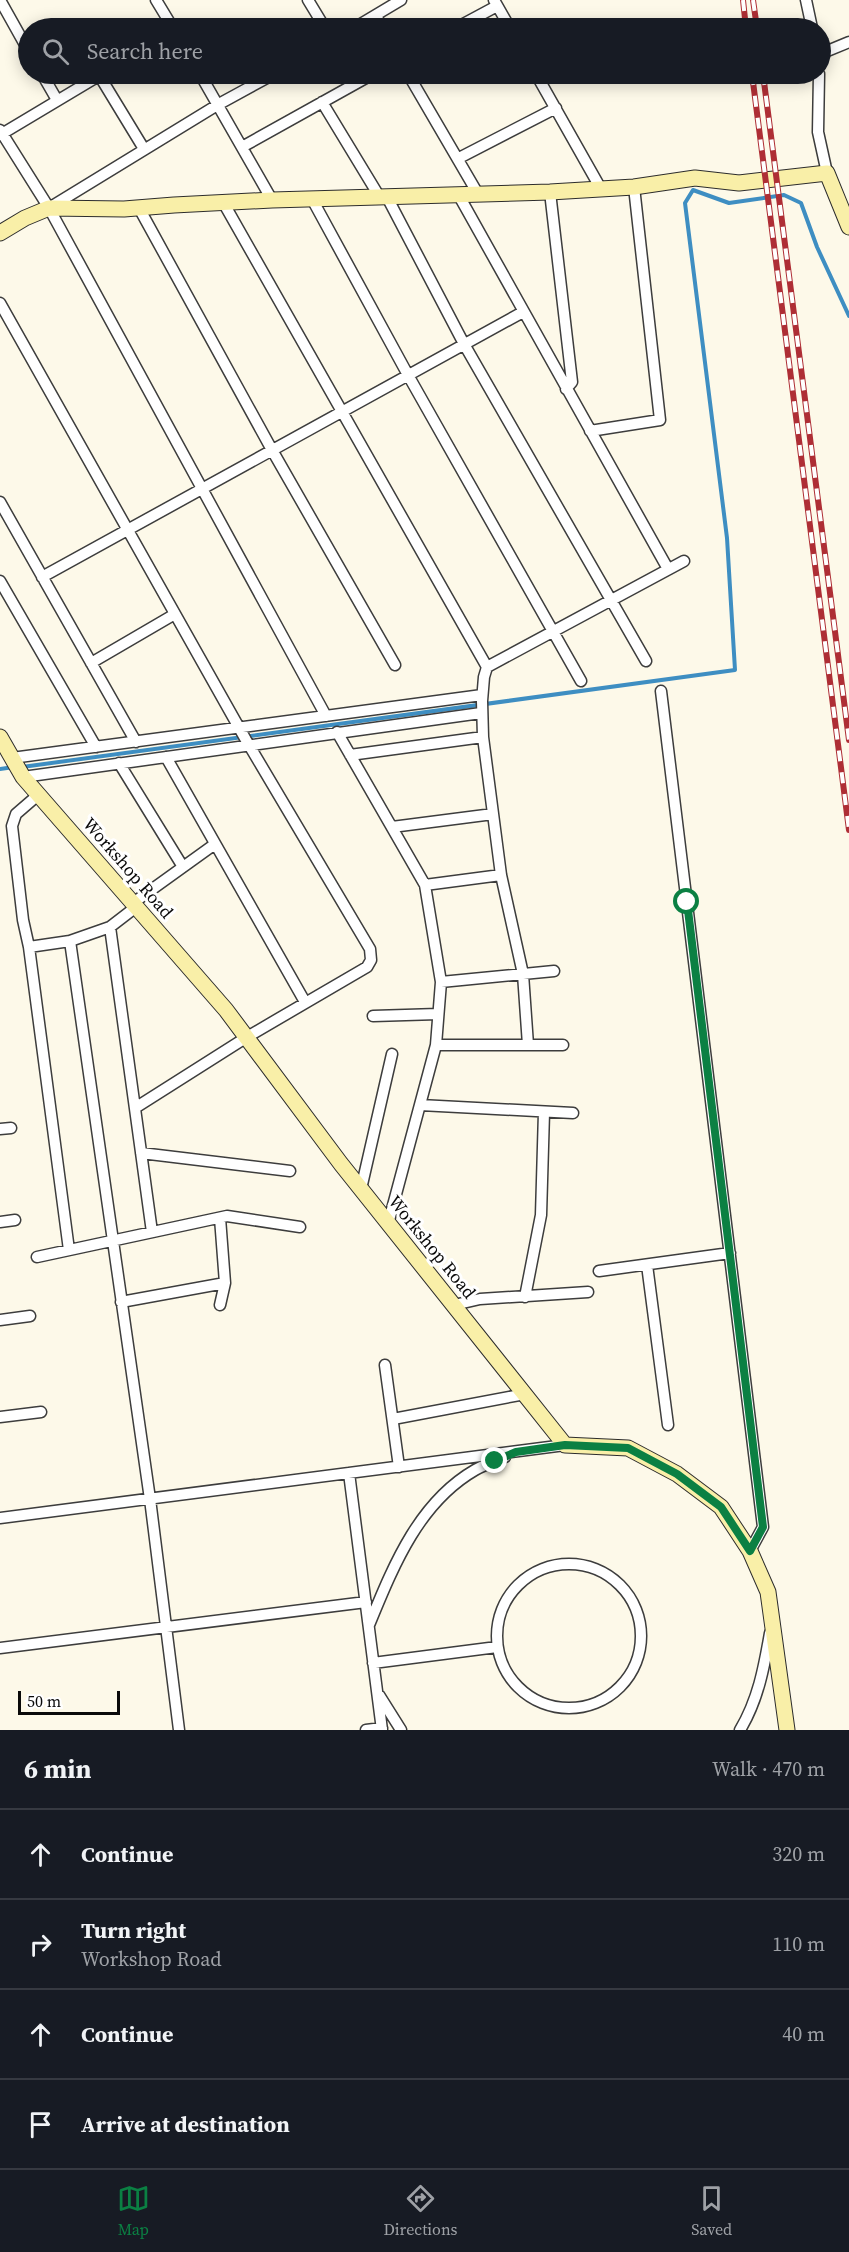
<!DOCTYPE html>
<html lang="en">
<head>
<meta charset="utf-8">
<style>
  :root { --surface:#171b24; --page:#20242c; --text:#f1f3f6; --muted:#9ea1a6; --line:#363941; --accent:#0b8043 }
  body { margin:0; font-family:"Source Serif 4",serif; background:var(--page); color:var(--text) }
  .scale { position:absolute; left:18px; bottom:15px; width:102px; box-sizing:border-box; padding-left:6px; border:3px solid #0a0a0a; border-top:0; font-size:16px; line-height:21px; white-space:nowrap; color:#0a0a0a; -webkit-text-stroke:4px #fff; paint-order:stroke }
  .stop { position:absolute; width:18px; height:18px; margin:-14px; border:4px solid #0b8043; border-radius:50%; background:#fff }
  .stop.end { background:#0b8043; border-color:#fff; box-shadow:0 2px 6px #0008 }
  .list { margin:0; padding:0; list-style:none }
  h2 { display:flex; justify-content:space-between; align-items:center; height:78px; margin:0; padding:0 24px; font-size:26px }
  h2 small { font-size:20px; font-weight:400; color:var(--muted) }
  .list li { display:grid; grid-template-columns:39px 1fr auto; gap:18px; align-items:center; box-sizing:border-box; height:90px; padding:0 24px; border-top:2px solid var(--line) }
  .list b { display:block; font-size:22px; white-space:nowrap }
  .list p { margin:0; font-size:20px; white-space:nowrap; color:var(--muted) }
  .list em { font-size:20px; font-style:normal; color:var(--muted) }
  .icon { flex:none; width:33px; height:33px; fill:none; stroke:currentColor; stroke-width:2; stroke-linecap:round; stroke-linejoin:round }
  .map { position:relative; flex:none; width:849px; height:1730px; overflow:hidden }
  .search { position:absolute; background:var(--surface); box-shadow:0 3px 15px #0003; left:18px; right:18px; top:18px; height:66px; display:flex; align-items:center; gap:15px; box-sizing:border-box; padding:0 21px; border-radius:33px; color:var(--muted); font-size:22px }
  .sheet { height:438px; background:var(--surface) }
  nav { display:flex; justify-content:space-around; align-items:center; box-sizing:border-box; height:84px; border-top:2px solid var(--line); background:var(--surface); font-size:16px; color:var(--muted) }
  nav a { display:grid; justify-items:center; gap:3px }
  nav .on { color:var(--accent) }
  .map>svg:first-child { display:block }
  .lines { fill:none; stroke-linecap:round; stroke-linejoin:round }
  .stream { stroke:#3e8ec2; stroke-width:4 }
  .street-casing { stroke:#3d3d3d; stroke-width:13 }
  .secondary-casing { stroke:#2c2c2c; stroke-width:17 }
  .street { stroke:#fff; stroke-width:10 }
  .secondary { stroke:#f9efa8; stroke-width:15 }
  .rail-casing { stroke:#ae2e35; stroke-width:6 }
  .rail { stroke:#fff; stroke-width:4; stroke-dasharray:11; stroke-linecap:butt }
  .route { stroke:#0b8043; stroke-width:8 }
  .labels { text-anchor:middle; stroke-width:6; stroke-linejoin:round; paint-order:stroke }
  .street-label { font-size:18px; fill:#0a0a0a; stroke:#fff }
</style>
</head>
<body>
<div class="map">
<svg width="849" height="1730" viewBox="0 0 849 1730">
  <rect width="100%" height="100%" fill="#fdf9e9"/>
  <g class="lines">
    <path class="stream" d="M22,767L735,670L727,538L685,203L693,190L729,203L784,195L801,203L817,247L849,316
      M0,769L14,767"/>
    <g class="street-casing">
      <path id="street" d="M0,0L28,50
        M156,0L173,28
        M308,0L325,28
        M494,0L510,28
        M806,0L812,28
        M376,16L383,28
        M354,28L401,0
        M456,28L497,6
        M820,54L849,42
        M42,74L57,100
        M200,74L272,200
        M408,74L478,194
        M536,74L601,189
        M819,74L818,132L827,173
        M99,75L144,149
        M322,102L379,196
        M0,130L49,208L326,716
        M0,135L102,74
        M242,147L373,74
        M459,158L556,108
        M550,192L572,382L566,389
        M458,194L668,569
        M387,197L464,344L646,661
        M312,199L408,375L581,681
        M223,202L487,667
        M49,208L219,104L274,74
        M139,208L272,450L395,665
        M0,303L246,740L370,949L371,960L367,967L247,1037L135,1108
        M590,431L660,420L634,187
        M0,502L136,742
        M42,577L523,312
        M0,581L96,747
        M91,663L175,614
        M661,691L763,1527L750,1551
        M337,732L425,885L501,875
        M350,755L483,737
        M166,757L305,1002
        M12,758L482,695
        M119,763L183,867
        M23,777L481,713
        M38,795L16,814L12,826L23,920L29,947L70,941L110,927L136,907
        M392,827L493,814
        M133,903L215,844
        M110,927L152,1232
        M70,941L150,1499L179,1730
        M29,947L69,1250
        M441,982L554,971
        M373,1016L438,1014
        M436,1045H563
        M528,1045L523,974L501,875L483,737L482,701L484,677L487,667L684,561
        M420,1105L573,1113
        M0,1129L11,1128
        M141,1153L290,1171
        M361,1189L392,1054
        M220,1218L225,1283L220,1305
        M0,1222L15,1220
        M388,1224L436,1045L441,982L425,885
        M37,1257L227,1216L300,1227
        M647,1265L668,1425
        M599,1271L730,1253
        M525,1297L541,1215L544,1112
        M121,1302L225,1283
        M454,1305L480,1299L588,1292
        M0,1320L30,1316
        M385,1365L399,1467
        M0,1417L41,1412
        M393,1419L525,1394
        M349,1473L382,1730
        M0,1518L565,1445
        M497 1636a72 72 0 1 1 144 0a72 72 0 1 1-144 0Z
        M369,1625C393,1567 418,1503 475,1470C484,1465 495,1461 505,1457
        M0,1648L366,1602
        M373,1663L497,1647
        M379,1695L401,1730
        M366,1730L382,1728
        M740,1730C758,1700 764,1668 770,1633"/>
    </g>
    <g class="secondary-casing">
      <path id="secondary" d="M0,233L25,218L49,208L124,209L174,205L272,200L550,192L634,187L695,178L739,183L827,173L849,227
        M0,737L23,777L226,1010L341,1164L565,1445L628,1448L677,1474L721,1507L750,1551L768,1592L787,1730"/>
    </g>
    <use href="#street" class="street"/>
    <use href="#secondary" class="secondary"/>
    <g class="rail-casing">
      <path id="rail" d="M743,0L746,28
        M753,0L757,28
        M752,74L849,830
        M763,74L849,740"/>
    </g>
    <use href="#rail" class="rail"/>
  </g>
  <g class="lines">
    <path class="route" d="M495,1461L516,1452L565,1445L628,1448L677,1474L721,1507L750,1551L763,1527L687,902"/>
  </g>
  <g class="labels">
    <g class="street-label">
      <text transform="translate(128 868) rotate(49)" y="6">Workshop Road</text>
      <text transform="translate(432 1247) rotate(51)" y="6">Workshop Road</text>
    </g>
  </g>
</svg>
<div class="scale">50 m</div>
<div class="stop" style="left:687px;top:902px"></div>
<div class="stop end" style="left:495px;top:1461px"></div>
<div class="search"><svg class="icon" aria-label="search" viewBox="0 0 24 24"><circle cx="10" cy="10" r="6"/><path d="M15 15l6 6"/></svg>Search here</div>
</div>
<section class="sheet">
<h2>6 min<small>Walk · 470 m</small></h2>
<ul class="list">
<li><svg class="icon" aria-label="ahead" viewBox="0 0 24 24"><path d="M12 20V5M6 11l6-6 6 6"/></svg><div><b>Continue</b></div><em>320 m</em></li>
<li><svg class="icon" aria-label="right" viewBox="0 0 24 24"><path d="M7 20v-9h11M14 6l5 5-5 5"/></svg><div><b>Turn right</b><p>Workshop Road</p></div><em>110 m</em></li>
<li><svg class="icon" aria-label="ahead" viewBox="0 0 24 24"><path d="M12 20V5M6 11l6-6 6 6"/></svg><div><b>Continue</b></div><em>40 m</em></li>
<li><svg class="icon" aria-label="arrive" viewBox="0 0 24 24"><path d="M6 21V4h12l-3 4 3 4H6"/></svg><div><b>Arrive at destination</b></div></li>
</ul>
</section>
<nav>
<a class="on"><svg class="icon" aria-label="map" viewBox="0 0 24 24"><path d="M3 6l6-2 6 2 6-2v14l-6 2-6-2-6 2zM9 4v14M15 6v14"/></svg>Map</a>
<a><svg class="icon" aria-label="directions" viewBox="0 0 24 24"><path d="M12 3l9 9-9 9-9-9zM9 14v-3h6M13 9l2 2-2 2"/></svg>Directions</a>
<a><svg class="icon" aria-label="saved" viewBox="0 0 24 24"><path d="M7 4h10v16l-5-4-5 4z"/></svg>Saved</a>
</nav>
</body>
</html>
